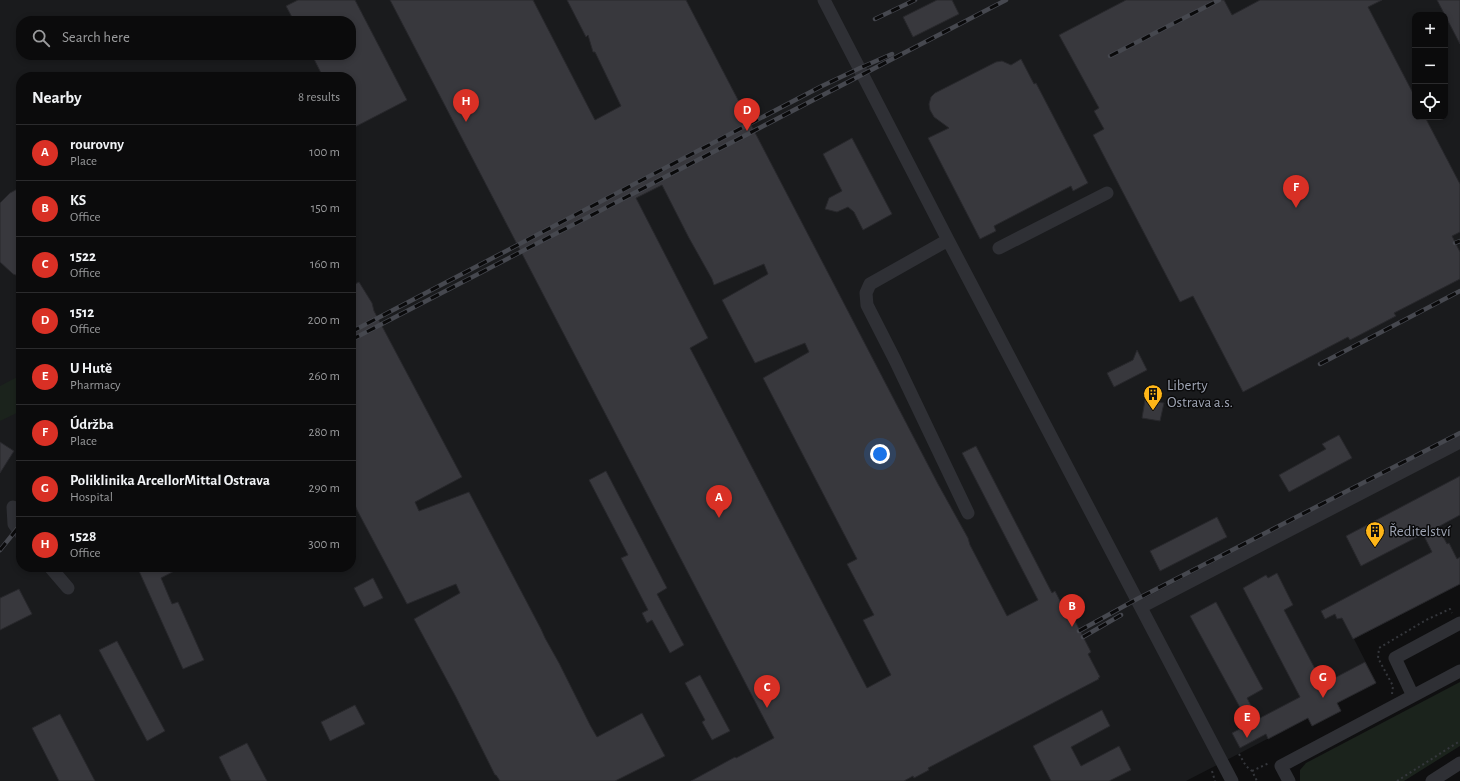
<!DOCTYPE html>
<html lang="en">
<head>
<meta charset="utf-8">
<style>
  :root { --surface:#0b0b0c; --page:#19191a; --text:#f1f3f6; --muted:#9a9b9d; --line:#2b2b2d; --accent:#d93025 }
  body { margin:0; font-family:"Alegreya Sans",sans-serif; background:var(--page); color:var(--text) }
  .controls { position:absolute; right:12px; top:12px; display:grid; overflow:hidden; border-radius:8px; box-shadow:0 2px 6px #0003 }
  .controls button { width:36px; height:36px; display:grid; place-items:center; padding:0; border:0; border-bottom:1px solid var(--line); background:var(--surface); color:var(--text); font:20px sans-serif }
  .you { position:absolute; left:880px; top:454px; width:14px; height:14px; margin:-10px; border:3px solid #fff; border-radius:50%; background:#1a73e8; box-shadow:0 0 0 6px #1a73e833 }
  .badge { display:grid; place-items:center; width:26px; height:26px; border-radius:50%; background:var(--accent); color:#fff; font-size:13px; font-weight:700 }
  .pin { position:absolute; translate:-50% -33px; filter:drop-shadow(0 1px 2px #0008) }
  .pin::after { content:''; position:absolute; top:21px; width:14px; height:12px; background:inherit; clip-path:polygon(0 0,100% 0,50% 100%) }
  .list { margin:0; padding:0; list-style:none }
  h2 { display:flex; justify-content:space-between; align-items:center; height:52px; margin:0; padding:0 16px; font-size:17px }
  h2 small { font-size:13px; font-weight:400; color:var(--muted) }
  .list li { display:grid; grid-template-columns:26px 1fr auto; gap:12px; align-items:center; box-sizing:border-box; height:56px; padding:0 16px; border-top:1px solid var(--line) }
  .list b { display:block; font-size:15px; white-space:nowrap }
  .list p { margin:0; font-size:13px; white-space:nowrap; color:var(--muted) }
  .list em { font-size:13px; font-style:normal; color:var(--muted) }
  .icon { flex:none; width:22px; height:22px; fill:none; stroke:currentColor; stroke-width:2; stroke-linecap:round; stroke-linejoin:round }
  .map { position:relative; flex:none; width:1460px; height:781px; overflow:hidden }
  .search { position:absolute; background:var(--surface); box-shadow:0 2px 6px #0003; left:16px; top:16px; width:340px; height:44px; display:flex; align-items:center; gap:10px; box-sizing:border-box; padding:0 14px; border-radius:16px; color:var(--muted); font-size:15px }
  .panel { position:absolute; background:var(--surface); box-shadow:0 2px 6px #0003; left:16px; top:72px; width:340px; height:500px; border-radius:16px }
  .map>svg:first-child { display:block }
  .built { fill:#1a1b1d; fill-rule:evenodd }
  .green { fill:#1b231c }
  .building { fill:#38383d; stroke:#28282c; fill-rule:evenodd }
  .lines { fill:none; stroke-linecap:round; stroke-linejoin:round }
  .path { stroke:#35373c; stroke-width:2; stroke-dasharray:2 3; stroke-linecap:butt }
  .minor { stroke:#2f3035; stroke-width:13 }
  .rail-casing { stroke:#46484f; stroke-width:4.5 }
  .rail { stroke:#0a0a0b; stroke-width:3; stroke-dasharray:9; stroke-linecap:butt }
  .labels { text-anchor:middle; stroke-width:3; stroke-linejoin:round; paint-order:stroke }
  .poi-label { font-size:15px; fill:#9ea4b3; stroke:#0a0a0b; text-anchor:start }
</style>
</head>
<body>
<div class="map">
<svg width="1460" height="781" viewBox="0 0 1460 781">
  <rect width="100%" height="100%" fill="#0f0f10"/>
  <path class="built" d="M0,0H1460V584L1354,639L1376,682L1337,703L1341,711L1312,726L1308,718L1186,781H0ZM1415,15H1445V117H1415ZM21,21H351V55H21ZM21,77H351V567H21Z"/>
  <path class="green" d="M21,375V411L0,421V386Z
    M1460,682V746L1404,781H1300V770L1306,763Z"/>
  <path class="building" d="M298,0H355L407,100L351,129V77H323L312,55H351V21H294L286,6Z
    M390,0H533L595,120L621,106L595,52H593L588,35L586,37L567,0H686L938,484L968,538L970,545L1007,616L1038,600L962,453L976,446L1052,593L1055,591L1071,622L1075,621L1091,652L1088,654L1100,677L1098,678L1099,679L928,768L929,770L914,778L913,776L904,781H691L735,757L736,758L774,738ZM662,185L689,238L712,279L714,285L764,264L768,274L722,300L755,363L805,343L809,352L763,378L857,559L847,564L874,615L863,620L891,675L867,688L690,348L708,338L636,198Z
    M937,0H952L959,14L913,37L903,17Z
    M1126,0H1224L1232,15L1260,0H1382L1368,7L1415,97V117H1425L1460,184V232L1452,236L1460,252V279L1394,313L1396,316L1350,340L1348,337L1243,392L1193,296L1180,302L1093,135L1104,129L1094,111L1099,108L1059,35Z
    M1437,0H1460V44Z
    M1021,59L1034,84L1036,83L1088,183L1073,191L1071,186L994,226L996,231L980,239L928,138L949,128L934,117L930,110L929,104L931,97L935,93L996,62L1002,61L1011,65Z
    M852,138L892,214L863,230L854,212L848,207L837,212L825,209L829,198L842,191L823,154Z
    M21,187V277L13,274L0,262V203L10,193Z
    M359,282L372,303L374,311L462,477L415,502L419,511L469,492L541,629L545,638L559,663L590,725L597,737L642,713L665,756L615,781H500L496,775H495L456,697L414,619L460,593L456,584L407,604L357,510L351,495V286Z
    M1137,350L1147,370L1114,387L1107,373L1133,360Z
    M1145,400L1164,403L1160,421L1142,418Z
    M1339,435L1352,458L1289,492L1279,475L1326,449L1322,444Z
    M0,442L14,451L0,473Z
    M606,471L667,588L657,594L684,645L670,653L652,620L647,623L642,613L648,610L621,558L628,555L589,480Z
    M1460,476V515L1438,527L1447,544L1449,543L1457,559L1460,557V584L1353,639L1342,618L1337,619L1335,614L1325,619L1321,611L1432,552L1423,534L1361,566L1346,536Z
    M1217,517L1227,537L1160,571L1150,551Z
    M147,567H182L161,578L172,604L178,602L204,660L183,669L139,571Z
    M1277,573L1293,605L1284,610L1323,684L1365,662L1376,683L1337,703L1341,711L1312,726L1308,718L1268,739L1266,734L1240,748L1232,733L1249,724L1190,616L1216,602L1263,689L1247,698L1258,719L1300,697L1243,588L1266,575L1268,578Z
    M373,578L383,598L364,607L354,588Z
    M19,589L32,614L0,630V598Z
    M117,641L165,731L147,741L99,650Z
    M700,675L730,731L712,740L702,722L705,720L685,683Z
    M355,705L365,724L330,741L321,722Z
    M1102,710L1110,726L1071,747L1081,766L1119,746L1131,770L1109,781H1051L1033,746Z
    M60,714L95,781H59L32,728Z
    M247,743L267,781H231L219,757Z"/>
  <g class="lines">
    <path class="path" d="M1392,694L1393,686L1378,658L1379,648L1426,620L1450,609L1452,613
      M1239,754L1246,766L1252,771L1257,781
      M1212,771L1215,781
      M1252,771L1269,763
      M1397,781L1460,741"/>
    <path class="minor" d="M824,0L948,240L1232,781
      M948,240L870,284L866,293L867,305L895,360L968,513
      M999,248L1107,193
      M13,507L14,524L21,534
      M50,567L68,588
      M1141,607L1460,442
      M1413,696L1395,658L1460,623
      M1289,781L1281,766L1460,671
      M1432,781L1460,763"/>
    <g class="rail-casing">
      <path id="rail" d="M875,19L915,0
        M1110,56L1219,0
        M1455,243L1460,241
        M351,332L822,86L860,68L892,54
        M351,340L1006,0
        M1320,364L1460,291
        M0,550L21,524
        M1079,631L1137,599L1460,433
        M1083,637L1121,615"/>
    </g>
    <use href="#rail" class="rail"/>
  </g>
  <defs>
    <g id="building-pin" transform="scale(1)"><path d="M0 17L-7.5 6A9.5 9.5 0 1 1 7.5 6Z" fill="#ffb618" stroke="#0a0a0b"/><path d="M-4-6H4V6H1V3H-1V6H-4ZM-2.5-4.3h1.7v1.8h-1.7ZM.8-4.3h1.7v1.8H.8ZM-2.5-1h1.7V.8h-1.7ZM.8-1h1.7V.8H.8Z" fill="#111"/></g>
  </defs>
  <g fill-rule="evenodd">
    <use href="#building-pin" x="1153" y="394"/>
    <use href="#building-pin" x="1375" y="531"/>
  </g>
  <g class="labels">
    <g class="poi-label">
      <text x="1167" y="390">Liberty<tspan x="1167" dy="17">Ostrava a.s.</tspan></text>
      <text x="1389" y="536">Ředitelství</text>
    </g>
  </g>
</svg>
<div class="controls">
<button>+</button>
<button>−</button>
<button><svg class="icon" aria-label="locate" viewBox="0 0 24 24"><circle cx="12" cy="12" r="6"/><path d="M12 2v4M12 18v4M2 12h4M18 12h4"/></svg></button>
</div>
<div class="you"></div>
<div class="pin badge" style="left:719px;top:518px">A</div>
<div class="pin badge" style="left:1072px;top:627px">B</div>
<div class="pin badge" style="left:767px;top:708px">C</div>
<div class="pin badge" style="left:747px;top:131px">D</div>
<div class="pin badge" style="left:1247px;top:738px">E</div>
<div class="pin badge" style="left:1296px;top:208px">F</div>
<div class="pin badge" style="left:1323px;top:698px">G</div>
<div class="pin badge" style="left:466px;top:122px">H</div>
<div class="search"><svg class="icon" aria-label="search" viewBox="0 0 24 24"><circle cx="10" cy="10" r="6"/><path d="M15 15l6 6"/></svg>Search here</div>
<section class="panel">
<h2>Nearby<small>8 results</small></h2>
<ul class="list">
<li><span class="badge">A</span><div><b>rourovny</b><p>Place</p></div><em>100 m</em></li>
<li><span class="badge">B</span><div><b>KS</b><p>Office</p></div><em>150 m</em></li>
<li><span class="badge">C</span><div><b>1522</b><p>Office</p></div><em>160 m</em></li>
<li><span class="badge">D</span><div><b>1512</b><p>Office</p></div><em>200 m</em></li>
<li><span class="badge">E</span><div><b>U Hutě</b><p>Pharmacy</p></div><em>260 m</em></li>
<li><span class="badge">F</span><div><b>Údržba</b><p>Place</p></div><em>280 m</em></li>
<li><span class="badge">G</span><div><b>Poliklinika ArcellorMittal Ostrava</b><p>Hospital</p></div><em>290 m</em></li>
<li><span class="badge">H</span><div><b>1528</b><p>Office</p></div><em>300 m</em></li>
</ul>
</section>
</div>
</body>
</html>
